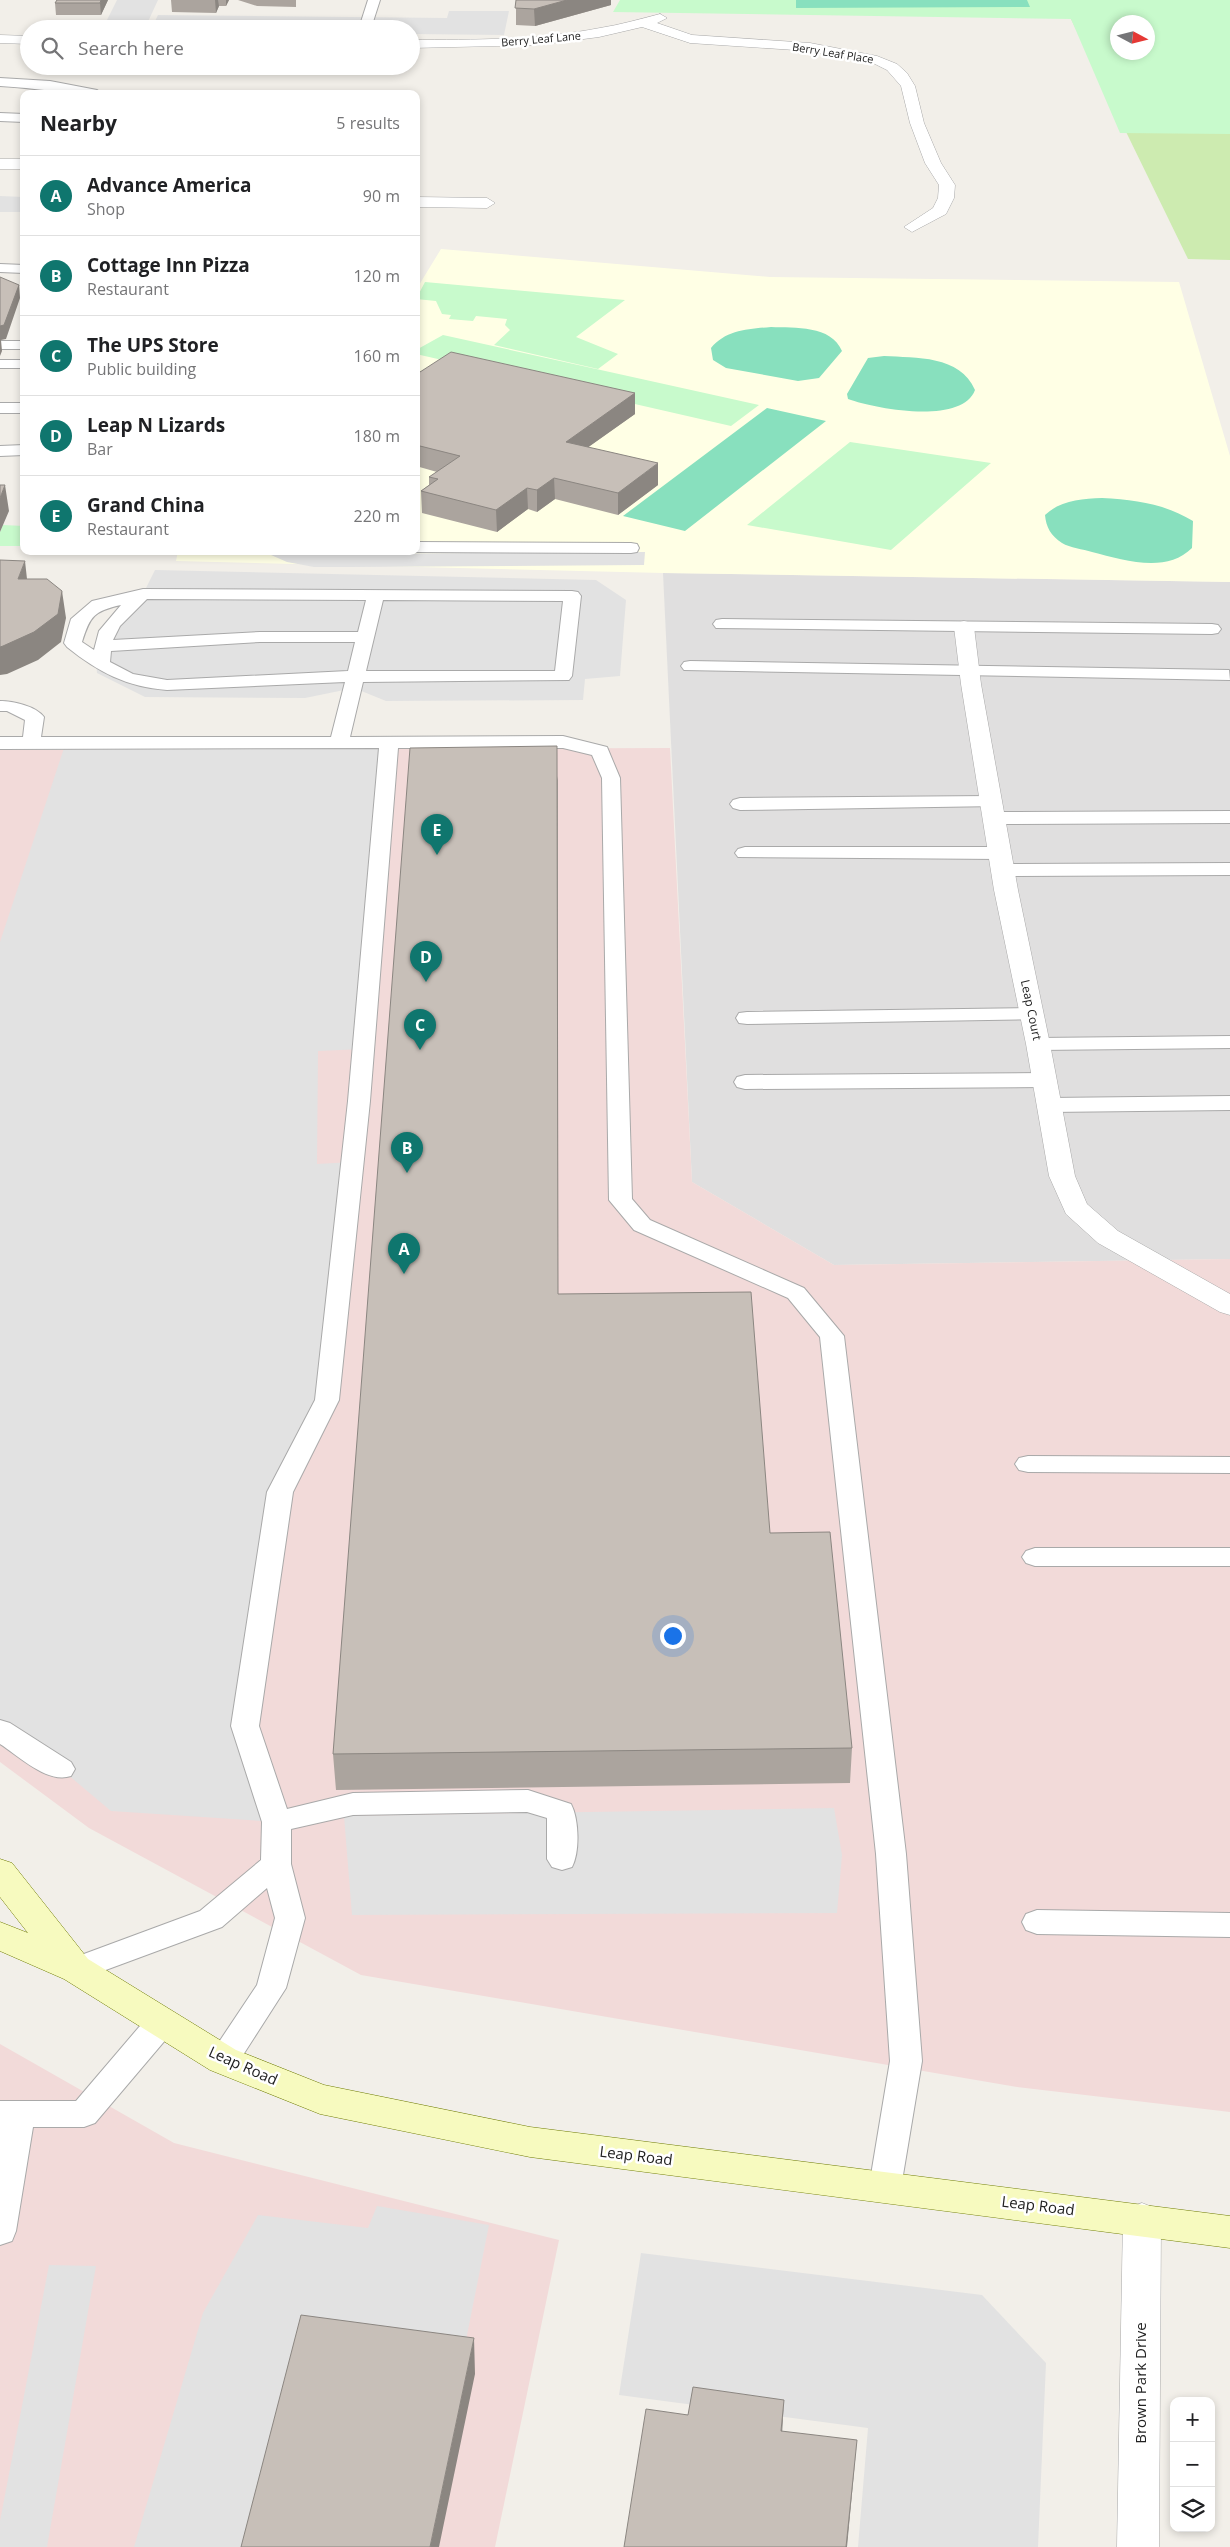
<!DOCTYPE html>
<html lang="en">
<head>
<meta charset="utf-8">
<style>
  :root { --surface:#fff; --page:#f2f2f2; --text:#202124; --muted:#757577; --line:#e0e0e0; --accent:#0f766e }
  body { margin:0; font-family:"Open Sans",sans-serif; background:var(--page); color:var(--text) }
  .controls { position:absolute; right:15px; bottom:15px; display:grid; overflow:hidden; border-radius:10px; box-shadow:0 2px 8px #0003 }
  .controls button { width:45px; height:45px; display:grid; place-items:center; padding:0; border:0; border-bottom:1px solid var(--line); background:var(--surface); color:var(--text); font:25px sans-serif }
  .compass { position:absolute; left:1110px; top:15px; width:45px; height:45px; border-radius:50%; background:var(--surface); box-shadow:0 2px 8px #0003; rotate:97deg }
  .you { position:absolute; left:672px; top:1635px; width:18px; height:18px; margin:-12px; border:4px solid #fff; border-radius:50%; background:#1a73e8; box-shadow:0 0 0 8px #1a73e833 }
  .badge { display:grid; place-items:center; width:32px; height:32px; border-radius:50%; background:var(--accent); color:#fff; font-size:16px; font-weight:700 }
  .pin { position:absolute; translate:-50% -41px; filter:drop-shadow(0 1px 2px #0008) }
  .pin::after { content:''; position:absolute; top:26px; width:18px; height:15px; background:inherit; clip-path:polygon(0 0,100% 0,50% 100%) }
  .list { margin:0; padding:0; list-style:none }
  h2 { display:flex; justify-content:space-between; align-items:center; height:65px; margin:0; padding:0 20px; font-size:21px }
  h2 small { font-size:16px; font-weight:400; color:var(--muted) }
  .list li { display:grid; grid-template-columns:32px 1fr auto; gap:15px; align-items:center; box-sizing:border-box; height:80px; padding:0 20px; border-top:1px solid var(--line) }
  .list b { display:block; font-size:19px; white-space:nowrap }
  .list p { margin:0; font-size:16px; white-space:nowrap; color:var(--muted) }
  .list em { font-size:16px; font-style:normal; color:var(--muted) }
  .icon { flex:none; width:28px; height:28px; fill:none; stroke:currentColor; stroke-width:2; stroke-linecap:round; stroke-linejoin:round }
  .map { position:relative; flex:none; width:1230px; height:2547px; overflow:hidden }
  .search { position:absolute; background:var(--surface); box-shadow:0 2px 8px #0003; left:20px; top:20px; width:400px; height:55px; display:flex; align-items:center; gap:12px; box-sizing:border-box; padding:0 18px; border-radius:28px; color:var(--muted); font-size:19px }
  .panel { position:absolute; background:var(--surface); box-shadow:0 2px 8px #0003; left:20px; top:90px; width:400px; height:465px; border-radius:10px }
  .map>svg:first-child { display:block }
  .residential { fill:#e0dfdf }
  .commercial { fill:#f2dad9 }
  .education { fill:#ffffe5 }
  .grass { fill:#cdebb0; fill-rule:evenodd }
  .park { fill:#c8facc; fill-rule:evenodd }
  .pitch { fill:#88e0be }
  .parking { fill:#e2e2e2 }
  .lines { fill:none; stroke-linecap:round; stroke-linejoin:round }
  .lane-casing { stroke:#a9a9a9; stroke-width:2 }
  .street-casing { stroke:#a9a9a9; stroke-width:1 }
  .secondary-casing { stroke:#707d05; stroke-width:1 }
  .lane { fill:#fff; fill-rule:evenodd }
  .street { fill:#fff; fill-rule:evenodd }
  .secondary { fill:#f7fabf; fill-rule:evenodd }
  .wall { fill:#aba49e }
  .shaded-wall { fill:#8b8681 }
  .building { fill:#c7bfb8; stroke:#8b8681 }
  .labels { text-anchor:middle; stroke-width:5; stroke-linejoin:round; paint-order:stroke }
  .far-street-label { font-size:11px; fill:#222; stroke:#fff }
  .street-label { font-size:12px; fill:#222; stroke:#fff }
  .near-street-label { font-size:15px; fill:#222; stroke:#fff }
</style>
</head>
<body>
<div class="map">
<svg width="1230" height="2547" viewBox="0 0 1230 2547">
  <rect width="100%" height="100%" fill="#f2efe9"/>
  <path class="residential" d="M663,573L1230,582V1259L834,1265L692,1182Z"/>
  <path class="commercial" d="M670,748L692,1182L834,1265L1230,1259V2112L1017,2087L361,1975L89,1828L0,1762V750Z
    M0,2044L174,2143L559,2240L495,2547H0Z"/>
  <path class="education" d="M441,249L770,277L1179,282L1230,456V582L663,573L176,561L178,551H416V290Z"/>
  <path class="grass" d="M1230,0V260L1188,259L1071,19ZM1118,22H1148V52H1118Z"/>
  <path class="park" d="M620,0H1230V134L1120,133L1071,19L613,12ZM1118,22H1148V52H1118Z
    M425,282L625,300L576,337L618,354L598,369L494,345L510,330L505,325L507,319L476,316L473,321L449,319L451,315L442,314L436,301L416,299Z
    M443,335L759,405L731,426L416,354V350Z
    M850,442L991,463L891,550L747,525Z
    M3,525L24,526V546H0V532Z"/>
  <path class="pitch" d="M796,0H1027L1030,7L796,8Z
    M771,327C795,328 831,325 842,351L819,378L798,381L726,368L713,360L711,348C726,330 748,329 771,327Z
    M884,356C916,358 960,355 975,390C962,425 876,409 848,399L847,394L868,358Z
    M767,408L826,421L685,531L623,516Z
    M1102,498C1136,500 1162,503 1193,521L1192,548C1166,574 1124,560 1092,552C1083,549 1070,548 1062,543C1051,536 1046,527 1045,515C1061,500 1081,499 1102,498Z"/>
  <path class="parking" d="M117,0H158L146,26H104Z
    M449,11H509L504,35L411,34V29H151L158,15L447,18Z
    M0,196L24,197V212H0Z
    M262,551L333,554L645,552L644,565L349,567H314L287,562Z
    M155,570L596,580L626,600L620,676L585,679L583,700L386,701L354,688L305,698L145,697L97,673L95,645L118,609L143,594Z
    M66,742H389L363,1049L318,1051L317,1164L353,1162L327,1400L280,1492L245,1726L277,1822L111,1811L61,1769L0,1730V942Z
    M834,1808L842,1855L837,1913L352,1915L344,1816Z
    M377,2206L489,2225L464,2350L242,2547H134L203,2313L258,2215L368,2228Z
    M641,2253L982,2295L1046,2363L1038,2547H858L868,2428L619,2395Z
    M49,2265L96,2266L47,2547H0V2521Z"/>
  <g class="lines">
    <g class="lane-casing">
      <path id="lane" d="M368,0H380L372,25L366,29L360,25Z
        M0,78L50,81L97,90L103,94C69,94 35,88 0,86Z
        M0,113L24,114V122L0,121Z
        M0,264L24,265V273L0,272Z
        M0,341H24V349H0Z
        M0,360H24V368H0Z
        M0,403H24V413H0Z
        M24,445V455L0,456V446Z
        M416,542L631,543L637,544L639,548L637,552L631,553L416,552L413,551H416Z
        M143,589L572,591L578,592L581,596L572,676L569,680L363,682L350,737L563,736L607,747L620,778L632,1199L650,1220L804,1288L844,1336L906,1854L922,2061L901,2187L897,2197L885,2201L873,2197L869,2187L890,2061L876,1854L820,1337L788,1298L634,1230L609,1200L602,778L592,755L563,748H398L370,1101L339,1400L293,1492L259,1726L287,1809L353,1793L528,1790L571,1804C579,1819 580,1852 572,1867L562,1870L552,1867L547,1859V1818L527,1812L353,1815L291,1829V1864L305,1918L286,1988L234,2069L223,2073L212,2069L207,2060L257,1985L275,1918L267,1888L222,1927L76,1981L65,1977L61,1969L65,1961L200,1911L261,1860L262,1822L231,1726L267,1492L315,1400L348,1101L379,748L0,749V737H23L25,720L7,711H0V701C13,701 36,706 44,717L41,737H331L345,682L167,690C127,687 98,672 67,647L64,643L71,619L92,601ZM147,599L366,600L358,632H260L113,640L120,626ZM383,600L563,601L555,671H366ZM121,605L99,631L94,650L82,642C90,616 94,611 121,605ZM260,642H355L348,671L167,680L133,674L110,662L111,651Z
        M722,619L1212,624L1218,625L1221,629L1218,633L1212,634L716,628L713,624L716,620Z
        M690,661L1229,670L1230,680L684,670L681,666L684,662Z
        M991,796L998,798L1001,802L998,806L740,810L733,808L730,804L733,800L740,798Z
        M1230,811V823L994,824L987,822L984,818L987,814L994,812Z
        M745,847H1000L1007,849L1010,853L1007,857L1000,859L738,857L735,853L738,849Z
        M1230,863V875L1003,876L996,874L993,870L996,866L1003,864Z
        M1032,1008L1040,1009L1043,1014L1040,1019L747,1024L739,1023L736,1018L739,1013L747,1012Z
        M1230,1036V1048L1038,1050L1030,1049L1027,1044L1030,1039L1038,1038Z
        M1044,1073L1052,1075L1055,1080L1052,1085L1044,1087L745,1089L737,1087L734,1082L737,1077L745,1075Z
        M1230,1096V1110L1049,1112L1041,1110L1038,1105L1041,1100L1049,1098Z
        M1028,1456L1230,1457V1473L1028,1472L1019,1470L1015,1464L1019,1458Z
        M1035,1548H1230V1566H1035L1026,1563L1022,1557L1026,1551Z
        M0,1720L10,1723L71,1762L75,1769L71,1776C47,1784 19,1756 0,1744Z
        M1037,1910L1230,1913V1937L1037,1934L1026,1930L1022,1922L1026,1914Z
        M162,2010L173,2013L177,2022L173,2031L95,2123L84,2127H33L16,2231L12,2241L0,2245V2101H76L151,2013Z"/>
    </g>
    <g class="street-casing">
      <path id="street" d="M660,14L667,18L657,23L692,35L810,43L877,56L897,64L907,73L915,86L924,123L941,163L955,185L954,198L946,214L912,232L904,227L933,208L938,198L939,185L925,163L910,123L901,86L887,70L873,63L810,51L690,43L642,27L599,37L537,45L411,48V40C474,40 538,40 600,28C620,25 640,19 660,14Z
        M0,35L29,36V44L0,43Z
        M0,159H24V169H0Z
        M416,197L487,198L495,203L487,208L416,207Z
        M964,621L971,623L974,627L981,684L1018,890L1050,1044L1075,1176L1087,1204L1118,1231L1230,1294V1315L1220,1312L1098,1243L1066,1214L1049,1176L1026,1044L994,890L961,684L954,627L957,623Z
        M1142,2203L1155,2208L1161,2219L1159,2547H1117L1123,2219L1129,2208Z"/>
    </g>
    <g class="secondary-casing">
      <path id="secondary" d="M0,1859L12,1863L88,1959L236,2050L324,2085L530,2127L1230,2216V2248L530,2157L320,2114L210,2070L64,1979L0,1951V1922L28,1933L0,1897Z"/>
    </g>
    <use href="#lane" class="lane"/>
    <use href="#street" class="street"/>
    <use href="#secondary" class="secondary"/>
  </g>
  <path class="wall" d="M57,0H108L101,15H56L55,3Z
    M171,0H229L226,6H219L216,13L172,12Z
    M238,0H296V7L257,6Z
    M516,0H611V5L535,26L516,25Z
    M416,371L635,393V414L588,447L658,485L618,515L555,499L537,512L528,509L497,532L422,513L421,491L429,485V477L437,472L416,466Z
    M558,776V1294L770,1533L852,1748L850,1783L336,1790L333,1754Z"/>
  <path class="shaded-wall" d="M101,0H108L101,15L100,3Z
    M215,0H218L219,6L216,13Z
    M226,0H229L226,6Z
    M567,0H611V5L535,26L534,9Z
    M19,285L20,298L6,339L1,340L2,351L0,356V326Z
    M635,393V414L566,463V442Z
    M658,463V485L618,515V493Z
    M554,478L555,499L537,512V490Z
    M5,485L9,511L0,532V498Z
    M527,488L528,509L497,532L496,510Z
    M25,561L28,588L18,579Z
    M62,591L66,618L61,642L38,660L7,674L0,675V647Z
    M474,2338L475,2374L439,2547H430Z
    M784,2400L782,2435L781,2431Z
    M857,2440L847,2547H846Z"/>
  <path class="building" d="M57,0H101L100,3H55Z
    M516,0H567L534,9L515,8Z
    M0,277L19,285L4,325L0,326Z
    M451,352L635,393L566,442L658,463L618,493L554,478L537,490L527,488L496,510L421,491L438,479L429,477L460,456L416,445V371L420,372Z
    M0,485H5L0,498Z
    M0,560L25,561L18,579H47L62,591L58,614L34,632L3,646L0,647Z
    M557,746L558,1294L751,1292L770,1533L830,1532L852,1748L333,1754L410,748Z
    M301,2315L474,2338L430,2547H241Z
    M693,2387L784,2400L781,2431L857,2440L846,2547H624L646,2409L688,2415Z"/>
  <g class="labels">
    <g class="far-street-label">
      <text transform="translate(541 39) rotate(-5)" y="4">Berry Leaf Lane</text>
      <text transform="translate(833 53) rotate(9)" y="4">Berry Leaf Place</text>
    </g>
    <g class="street-label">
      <text transform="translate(1031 1010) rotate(78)" y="4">Leap Court</text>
    </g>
    <g class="near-street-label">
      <text transform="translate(243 2066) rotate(24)" y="5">Leap Road</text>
      <text transform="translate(636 2156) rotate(7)" y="5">Leap Road</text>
      <text transform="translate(1038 2206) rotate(7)" y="5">Leap Road</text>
      <text transform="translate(1141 2383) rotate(-90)" y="5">Brown Park Drive</text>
    </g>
  </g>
</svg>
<div class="controls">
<button>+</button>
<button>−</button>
<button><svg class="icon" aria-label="layers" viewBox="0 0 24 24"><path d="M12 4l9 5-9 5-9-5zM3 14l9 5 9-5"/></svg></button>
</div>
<svg class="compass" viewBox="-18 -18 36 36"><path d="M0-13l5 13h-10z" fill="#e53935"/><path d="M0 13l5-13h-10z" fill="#757577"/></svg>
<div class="you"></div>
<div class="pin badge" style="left:404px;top:1274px">A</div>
<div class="pin badge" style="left:407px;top:1173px">B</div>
<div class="pin badge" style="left:420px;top:1050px">C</div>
<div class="pin badge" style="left:426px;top:982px">D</div>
<div class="pin badge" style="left:437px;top:855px">E</div>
<div class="search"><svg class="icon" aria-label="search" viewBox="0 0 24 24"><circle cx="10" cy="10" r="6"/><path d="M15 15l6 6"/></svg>Search here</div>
<section class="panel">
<h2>Nearby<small>5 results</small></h2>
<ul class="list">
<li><span class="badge">A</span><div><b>Advance America</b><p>Shop</p></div><em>90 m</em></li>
<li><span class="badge">B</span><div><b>Cottage Inn Pizza</b><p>Restaurant</p></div><em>120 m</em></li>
<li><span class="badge">C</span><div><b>The UPS Store</b><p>Public building</p></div><em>160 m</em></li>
<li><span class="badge">D</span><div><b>Leap N Lizards</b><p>Bar</p></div><em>180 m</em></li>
<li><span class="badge">E</span><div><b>Grand China</b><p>Restaurant</p></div><em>220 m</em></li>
</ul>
</section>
</div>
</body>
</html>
